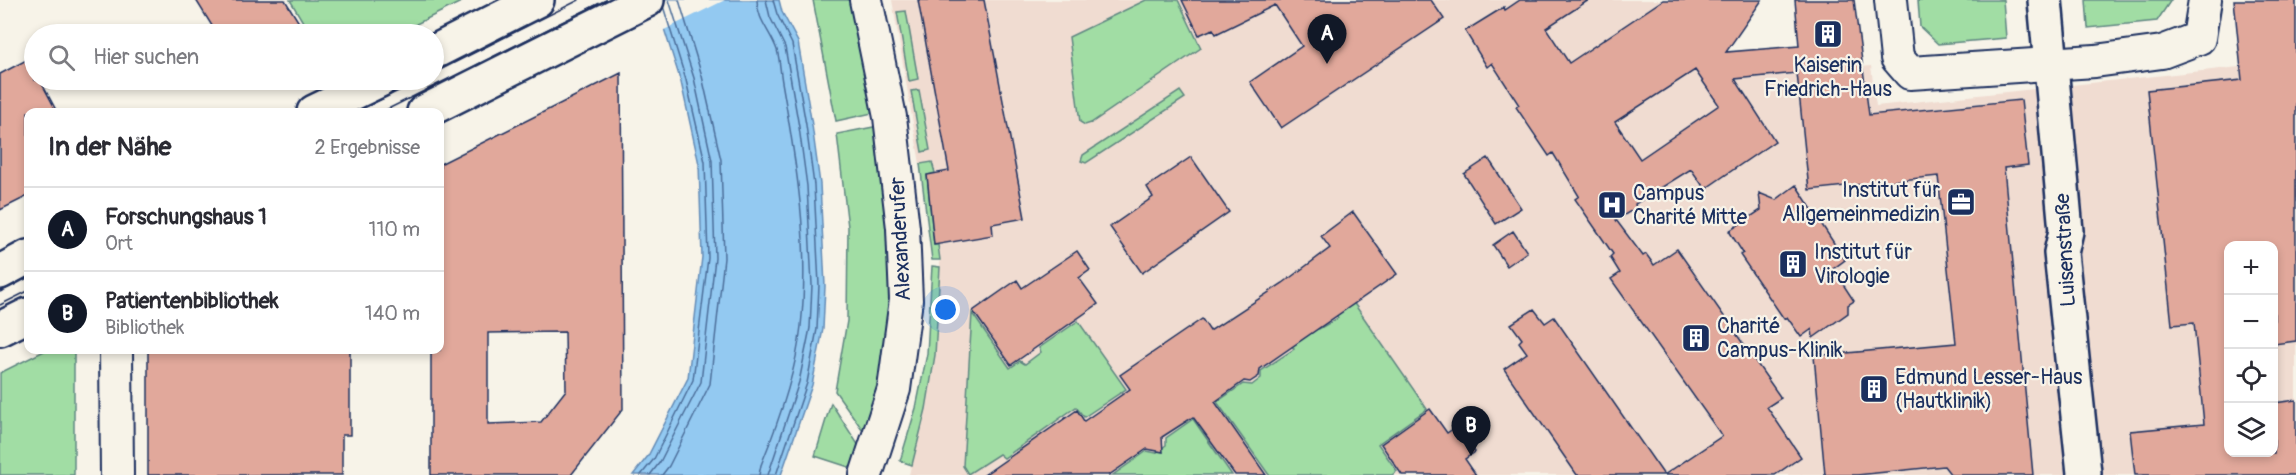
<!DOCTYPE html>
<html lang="de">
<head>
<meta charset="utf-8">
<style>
  :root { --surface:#fff; --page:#f2f2f3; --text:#2b2b33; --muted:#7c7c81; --line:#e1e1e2; --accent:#111827 }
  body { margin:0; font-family:Pangolin,sans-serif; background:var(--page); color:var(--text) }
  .controls { position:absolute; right:18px; bottom:18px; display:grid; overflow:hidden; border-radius:12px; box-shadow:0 3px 9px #0003 }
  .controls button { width:54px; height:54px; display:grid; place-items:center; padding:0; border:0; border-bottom:2px solid var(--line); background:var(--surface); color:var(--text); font:30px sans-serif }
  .you { position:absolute; left:946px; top:310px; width:21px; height:21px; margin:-15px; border:4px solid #fff; border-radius:50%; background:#1a73e8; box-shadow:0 0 0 9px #1a73e833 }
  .badge { display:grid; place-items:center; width:39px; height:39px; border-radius:50%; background:var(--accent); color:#fff; font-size:20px; font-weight:700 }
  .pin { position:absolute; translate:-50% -50px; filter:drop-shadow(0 2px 3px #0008) }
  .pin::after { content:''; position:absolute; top:32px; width:21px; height:18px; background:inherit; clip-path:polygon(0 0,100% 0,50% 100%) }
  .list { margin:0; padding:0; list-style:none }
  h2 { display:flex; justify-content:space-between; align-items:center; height:78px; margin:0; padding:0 24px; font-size:26px }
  h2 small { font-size:20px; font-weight:400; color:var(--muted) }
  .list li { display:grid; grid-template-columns:39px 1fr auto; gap:18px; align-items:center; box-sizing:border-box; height:84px; padding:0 24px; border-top:2px solid var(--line) }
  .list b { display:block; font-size:22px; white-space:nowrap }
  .list p { margin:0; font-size:20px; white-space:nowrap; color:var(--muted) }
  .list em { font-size:20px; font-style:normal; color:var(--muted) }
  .icon { flex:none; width:33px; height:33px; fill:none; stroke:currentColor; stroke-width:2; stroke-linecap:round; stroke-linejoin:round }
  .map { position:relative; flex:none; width:2296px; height:475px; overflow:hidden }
  .search { position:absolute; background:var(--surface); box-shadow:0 3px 9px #0003; left:24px; top:24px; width:420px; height:66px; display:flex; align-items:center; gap:15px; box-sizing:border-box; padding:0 21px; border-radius:33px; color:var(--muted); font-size:22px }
  .panel { position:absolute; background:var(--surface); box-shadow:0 3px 9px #0003; left:24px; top:108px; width:420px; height:246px; border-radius:12px }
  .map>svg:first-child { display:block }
  .built { fill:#f0dcd1; fill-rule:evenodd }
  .green { fill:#a1dda4; stroke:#5e8681; stroke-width:1.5 }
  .water { fill:#93c9f1; stroke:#638bb6; stroke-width:1.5 }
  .pier { fill:#f7f3e8 }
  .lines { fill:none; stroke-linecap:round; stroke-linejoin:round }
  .shore { stroke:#4b6d99; stroke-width:1.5 }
  .building { fill:#e1a89b; stroke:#1b2f5e; stroke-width:1.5; fill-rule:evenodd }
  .minor-casing { stroke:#1b2f5e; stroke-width:36 }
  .tertiary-casing { stroke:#1b2f5e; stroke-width:38 }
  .secondary-casing { stroke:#1b2f5e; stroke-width:38 }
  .minor { stroke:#f7f3e8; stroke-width:32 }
  .tertiary { stroke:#f7f3e8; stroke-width:33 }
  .secondary { stroke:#f7f3e8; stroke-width:33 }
  .tram { stroke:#1b2f5e; stroke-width:1.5 }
  .labels { text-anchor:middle; stroke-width:4.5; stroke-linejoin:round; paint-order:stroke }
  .poi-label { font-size:21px; fill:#1b2f5e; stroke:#f7f3e8; text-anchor:start }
  .street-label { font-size:21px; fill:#1b2f5e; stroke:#f7f3e8 }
</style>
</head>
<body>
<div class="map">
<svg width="2296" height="475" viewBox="0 0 2296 475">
  <rect width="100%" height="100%" fill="#f7f3e8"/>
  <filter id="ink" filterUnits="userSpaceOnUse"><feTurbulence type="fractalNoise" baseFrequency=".0167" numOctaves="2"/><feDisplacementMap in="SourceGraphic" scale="12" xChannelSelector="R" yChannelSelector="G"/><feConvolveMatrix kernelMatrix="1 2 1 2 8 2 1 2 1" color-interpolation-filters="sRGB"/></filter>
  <g filter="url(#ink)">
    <path class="built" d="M892,0H1684L1733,80L1871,66L1876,106L2296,61V475H909L935,355L940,263L920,164ZM2228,246H2274V452H2228Z"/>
    <path class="green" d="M290,0H465L396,34H310Z
      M813,0H856L877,112L836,121Z
      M1146,0H1178L1201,48L1091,123L1085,125L1080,122L1069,37Z
      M1918,0H2003L2006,38L1938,44L1920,27Z
      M2086,0H2171L2157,21L2088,28Z
      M906,11L918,79L909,81L897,12Z
      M919,90L930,150L922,152L911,91Z
      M1180,91L1185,98L1086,163L1081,161L1083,155Z
      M879,126L893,276L888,344L867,436L835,391L847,321L848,227L837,134Z
      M932,162L935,173L927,175L934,245H938L940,260H932L920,164Z
      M932,266L940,267L935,355L926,409L912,465L900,461L916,408L927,354Z
      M1353,302L1427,409L1378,444L1397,471L1392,475H1269L1217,402L1243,384L1252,385L1261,378V371L1294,349L1292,346L1317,328L1319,329L1338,318L1335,313Z
      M972,313L1010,368L1020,361L1025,364L1041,352L1039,348L1078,321L1126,389L1084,417L1076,407L1004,458L999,454L968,474L963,466Z
      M46,350H74V475H0V373Z
      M831,403L861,449L855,469L815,456Z
      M1193,419L1232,475H1113L1147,451L1156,453L1166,445V438Z"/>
    <path class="water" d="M655,0H779L782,12L798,42L812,125L820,184L825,286L823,329L812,385L781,475H633L648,456L688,378L702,257L699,164L681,82Z"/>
    <path class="pier" d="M652,0H725L662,31Z"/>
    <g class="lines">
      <path class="shore" d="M757,0C757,20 771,32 777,50C780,60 780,71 782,82C796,161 810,245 801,326C796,373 779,421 761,465L759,475
        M766,0L770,17L785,47L799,127L807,186L812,285L810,328L799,382L768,475
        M773,0L777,14L792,44L806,125L814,185L819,285L817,329L807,383L776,475
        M641,475L654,459L693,380L708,258L705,162L686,80L663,6
        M650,475L660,462L701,382L715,258L712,161L694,78L669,0
        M662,475L669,466L710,384L724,258L721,160L702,76L679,0"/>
    </g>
    <path class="building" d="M196,0H285L306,34H217Z
      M918,0H984L1025,218L992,224L993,235L934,245L927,175L949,171Z
      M1182,0H1431L1444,19L1281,128L1250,82L1302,46L1275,5L1216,34L1213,29L1199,35Z
      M1520,0H1589L1546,28L1569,63L1663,0H1762L1726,52L1799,46L1795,0H1854L1869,115L2021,100L2028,165L2004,168L2033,475H1951L1944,466L1857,475H1825L1814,356L1956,343L1938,176L1809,190L1797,73L1735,79L1775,141L1705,189L1691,169L1635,204L1636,208L1616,220L1643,256L1646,254L1654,265L1677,249L1781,398L1767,407L1801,457L1775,475H1664L1722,436L1611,279L1620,273L1610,257L1613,254L1575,199L1579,196L1553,153L1549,156L1516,107L1519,105L1492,63L1487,67L1465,31L1504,7L1505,10ZM1695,70L1719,105L1640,159L1615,122Z
      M2234,0H2296V341L2274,344V246H2229V453H2274V403L2296,400V475H2135L2130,431L2204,424L2194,323L2172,325L2147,90L2242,80Z
      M34,56V80H40L57,112H28V196L0,210V74Z
      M621,73L623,409L571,475H431V350H440V164ZM565,332L566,390L541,422L488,424V333Z
      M1191,157L1229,212L1142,273L1110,227L1153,197L1147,187Z
      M1488,158L1521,208L1496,224L1464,174Z
      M1796,185L1845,260L1833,269L1854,301L1848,305V313L1813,338L1812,329L1801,337L1787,317L1784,319L1740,255L1743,253L1729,231L1761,210L1759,193L1776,200Z
      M1353,212L1397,274L1260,369L1259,376L1250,382L1244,381L1215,402L1266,475H1235L1193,417L1162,437L1163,452L1147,449L1109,475H984L1077,410L1084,421L1130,389L1120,375L1202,319L1210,331L1283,283L1330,248L1321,236Z
      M1513,231L1527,252L1507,266L1493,245Z
      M1077,251L1090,270L1079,278L1098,304L1011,365L973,311L1017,280L1022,288Z
      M1534,309L1545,323L1554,317L1664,475H1577L1504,369L1527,353L1519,342L1522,339L1511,324Z
      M148,350H350V435H342V475H148Z
      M1430,409L1447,433L1457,426L1465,438L1475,452L1465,459L1476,475H1402L1381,444Z"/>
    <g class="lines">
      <g class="minor-casing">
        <path id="minor" d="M866,0L890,117L903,228L906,300L894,389L866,475
          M1891,0L1897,58L1910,73L2095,61L2162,52L2199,38L2205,0
          M116,350L117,475"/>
      </g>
      <g class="tertiary-casing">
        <path id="tertiary" d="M2045,0L2066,231L2061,253L2084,473"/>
      </g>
      <g class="secondary-casing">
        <path id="secondary" d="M434,52L537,0
          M314,112L380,80
          M424,112L647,0
          M0,272L28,257
          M0,329L28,315"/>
      </g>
      <use href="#minor" class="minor"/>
      <use href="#tertiary" class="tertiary"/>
      <use href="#secondary" class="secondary"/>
      <path class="tram" d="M434,73L579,0
        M355,112L421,80
        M382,112L606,0
        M0,292L28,277
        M0,305L28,291"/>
    </g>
  </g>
  <defs>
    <g id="building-square" transform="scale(1.5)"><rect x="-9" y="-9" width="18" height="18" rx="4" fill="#1b2f5e" stroke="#f7f3e8"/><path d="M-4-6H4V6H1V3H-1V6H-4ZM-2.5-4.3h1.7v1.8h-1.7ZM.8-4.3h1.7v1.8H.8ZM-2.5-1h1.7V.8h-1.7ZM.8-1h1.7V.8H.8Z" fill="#fff"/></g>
    <g id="office-square" transform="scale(1.5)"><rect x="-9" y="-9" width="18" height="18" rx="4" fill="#1b2f5e" stroke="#f7f3e8"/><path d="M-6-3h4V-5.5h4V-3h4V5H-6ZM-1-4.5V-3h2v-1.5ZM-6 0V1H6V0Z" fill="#fff"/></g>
    <g id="hospital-square" transform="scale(1.5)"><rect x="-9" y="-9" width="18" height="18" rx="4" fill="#1b2f5e" stroke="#f7f3e8"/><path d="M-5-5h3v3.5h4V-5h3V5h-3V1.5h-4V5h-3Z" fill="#fff"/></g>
  </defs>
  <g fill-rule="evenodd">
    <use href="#building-square" x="1828" y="34"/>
    <use href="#office-square" x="1961" y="202"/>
    <use href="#hospital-square" x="1612" y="205"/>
    <use href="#building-square" x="1793" y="264"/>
    <use href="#building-square" x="1696" y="338"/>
    <use href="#building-square" x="1874" y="389"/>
  </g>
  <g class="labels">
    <g class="poi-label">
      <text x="1828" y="72" text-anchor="middle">Kaiserin<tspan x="1828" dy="24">Friedrich-Haus</tspan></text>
      <text x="1940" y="197" text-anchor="end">Institut für<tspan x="1940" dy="24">Allgemeinmedizin</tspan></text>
      <text x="1633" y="200">Campus<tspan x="1633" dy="24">Charité Mitte</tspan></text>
      <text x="1814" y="259">Institut für<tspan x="1814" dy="24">Virologie</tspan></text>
      <text x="1717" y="333">Charité<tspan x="1717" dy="24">Campus-Klinik</tspan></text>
      <text x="1895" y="384">Edmund Lesser-Haus<tspan x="1895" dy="24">(Hautklinik)</tspan></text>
    </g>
    <g class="street-label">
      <text transform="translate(900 239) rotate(-93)" y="7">Alexanderufer</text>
      <text transform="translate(2065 250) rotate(-93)" y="7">Luisenstraße</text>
    </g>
  </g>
</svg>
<div class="controls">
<button>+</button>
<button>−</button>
<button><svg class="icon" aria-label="locate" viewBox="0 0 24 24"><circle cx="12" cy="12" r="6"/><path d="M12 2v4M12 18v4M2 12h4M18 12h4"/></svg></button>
<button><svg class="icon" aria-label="layers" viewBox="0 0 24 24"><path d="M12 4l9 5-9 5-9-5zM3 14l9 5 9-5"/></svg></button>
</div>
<div class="you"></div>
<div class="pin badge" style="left:1327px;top:64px">A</div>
<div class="pin badge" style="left:1471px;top:456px">B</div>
<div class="search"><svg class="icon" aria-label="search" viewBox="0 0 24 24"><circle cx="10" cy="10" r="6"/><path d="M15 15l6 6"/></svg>Hier suchen</div>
<section class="panel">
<h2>In der Nähe<small>2 Ergebnisse</small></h2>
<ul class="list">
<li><span class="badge">A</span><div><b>Forschungshaus 1</b><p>Ort</p></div><em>110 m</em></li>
<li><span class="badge">B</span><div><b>Patientenbibliothek</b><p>Bibliothek</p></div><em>140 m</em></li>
</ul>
</section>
</div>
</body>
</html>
